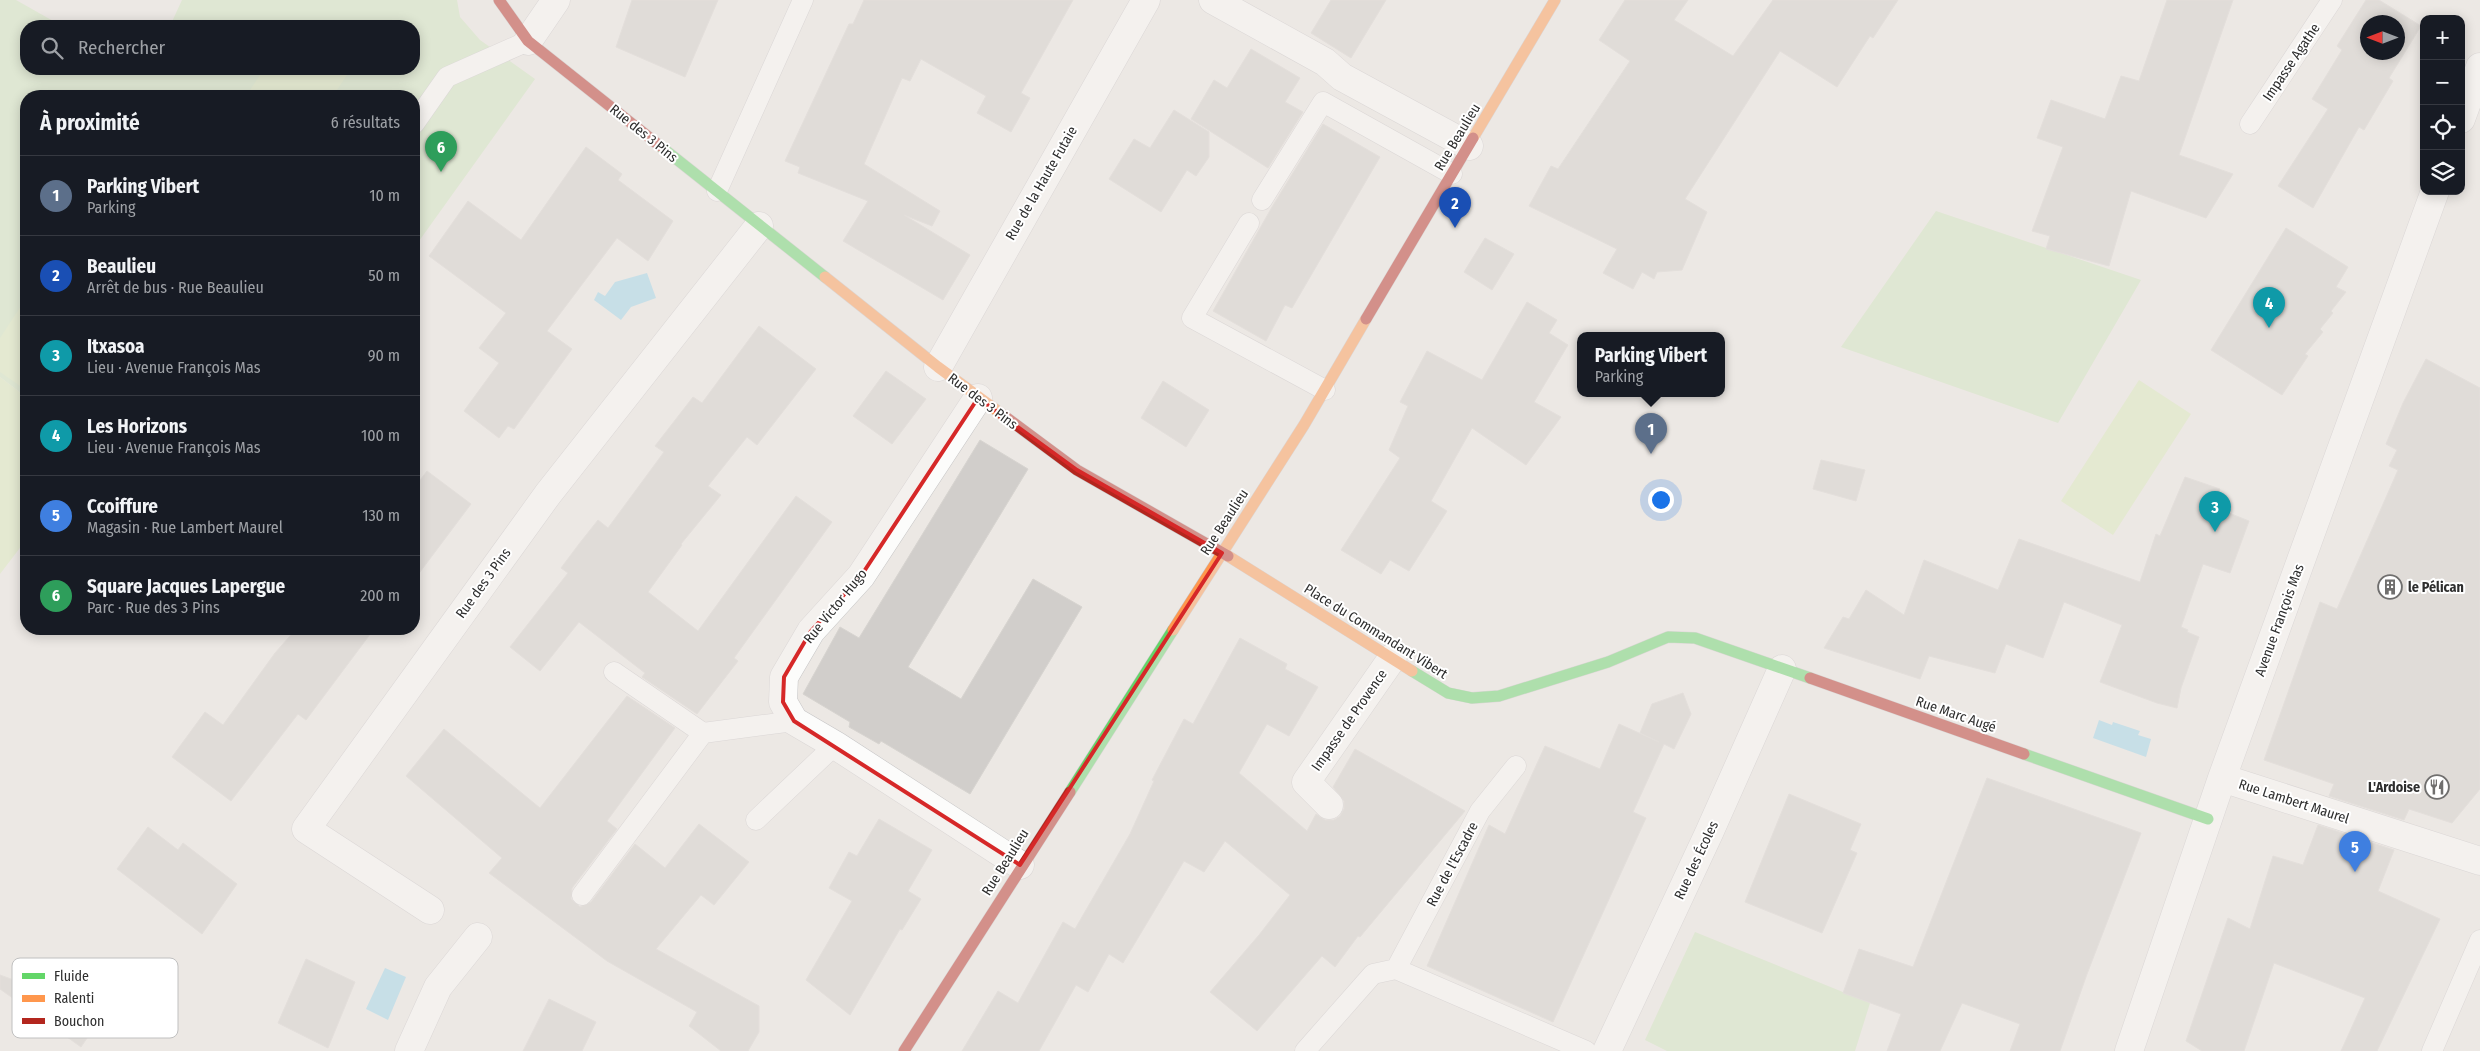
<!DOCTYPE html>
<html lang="fr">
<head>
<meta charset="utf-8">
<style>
  :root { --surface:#171b24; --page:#20242c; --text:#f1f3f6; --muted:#9ea1a6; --line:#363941; --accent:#d93025 }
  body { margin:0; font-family:"Fira Sans Condensed",sans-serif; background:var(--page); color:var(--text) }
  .controls { position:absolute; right:15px; top:15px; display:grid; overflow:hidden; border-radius:10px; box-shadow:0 2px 12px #0003 }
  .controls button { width:45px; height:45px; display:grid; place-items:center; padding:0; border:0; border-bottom:1px solid var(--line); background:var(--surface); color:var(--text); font:25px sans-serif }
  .compass { position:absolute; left:2360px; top:15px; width:45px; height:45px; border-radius:50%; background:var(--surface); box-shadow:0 2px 12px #0003; rotate:270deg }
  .you { position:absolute; left:1660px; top:499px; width:18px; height:18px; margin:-12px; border:4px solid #fff; border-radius:50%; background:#1a73e8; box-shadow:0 0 0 8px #1a73e833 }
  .badge { display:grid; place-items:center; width:32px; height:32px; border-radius:50%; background:var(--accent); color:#fff; font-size:16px; font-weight:700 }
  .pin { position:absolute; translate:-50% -41px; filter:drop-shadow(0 1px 2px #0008) }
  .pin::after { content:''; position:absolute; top:26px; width:18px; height:15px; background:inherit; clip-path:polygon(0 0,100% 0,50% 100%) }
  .popup { position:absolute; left:1577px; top:332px; width:148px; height:65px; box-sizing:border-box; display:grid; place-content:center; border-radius:10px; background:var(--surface); filter:drop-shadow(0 1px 4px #0005); font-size:16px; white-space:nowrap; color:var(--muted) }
  .popup b { font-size:19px; color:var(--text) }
  .popup::after { content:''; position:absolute; left:50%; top:100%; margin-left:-10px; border:10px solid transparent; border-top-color:var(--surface) }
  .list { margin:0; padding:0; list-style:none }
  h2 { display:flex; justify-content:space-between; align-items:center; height:65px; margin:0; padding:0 20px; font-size:21px }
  h2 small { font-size:16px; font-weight:400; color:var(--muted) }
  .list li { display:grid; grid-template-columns:32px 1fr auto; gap:15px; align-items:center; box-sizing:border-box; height:80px; padding:0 20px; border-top:1px solid var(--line) }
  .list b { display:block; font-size:19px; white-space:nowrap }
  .list p { margin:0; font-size:16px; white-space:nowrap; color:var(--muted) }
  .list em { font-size:16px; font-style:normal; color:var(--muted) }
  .icon { flex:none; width:28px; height:28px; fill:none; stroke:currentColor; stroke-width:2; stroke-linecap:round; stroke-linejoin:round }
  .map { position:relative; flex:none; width:2480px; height:1051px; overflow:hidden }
  .search { position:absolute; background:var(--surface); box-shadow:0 2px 12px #0003; left:20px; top:20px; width:400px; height:55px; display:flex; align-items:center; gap:12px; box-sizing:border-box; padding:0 18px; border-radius:20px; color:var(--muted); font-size:19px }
  .panel { position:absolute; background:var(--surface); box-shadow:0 2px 12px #0003; left:20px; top:90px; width:400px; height:545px; border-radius:20px }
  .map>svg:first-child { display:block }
  .green { fill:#cee6be }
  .pitch { fill:#d9eabb }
  .water { fill:#99d6ec }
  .building { fill:#d1cecb; stroke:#d7d4d0; fill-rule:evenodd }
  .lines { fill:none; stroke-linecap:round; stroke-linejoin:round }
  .lane-casing { stroke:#c5c4c5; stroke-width:21 }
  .street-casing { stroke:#c5c4c5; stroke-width:29 }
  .fast-casing { stroke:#c5c4c5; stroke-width:12 }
  .slow-casing { stroke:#c5c4c5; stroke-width:12 }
  .jam-casing { stroke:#c5c4c5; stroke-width:12 }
  .lane { stroke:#fcfcfb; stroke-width:20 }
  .street { stroke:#fcfcfb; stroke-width:28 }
  .fast { stroke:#63d668; stroke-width:11 }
  .slow { stroke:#ff974d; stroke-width:11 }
  .jam { stroke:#b3261e; stroke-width:11 }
  .marked { fill:none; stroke:#d62828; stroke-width:4; stroke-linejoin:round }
  .labels { text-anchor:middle; stroke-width:4; stroke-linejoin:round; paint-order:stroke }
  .street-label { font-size:14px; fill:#2e2e2e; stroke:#fff }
  .poi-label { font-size:14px; font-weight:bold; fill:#2e2e2e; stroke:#fff; text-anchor:start }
  .key { fill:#fff; stroke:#c0c0c0; stroke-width:1 }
  .key-label { font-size:14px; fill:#2e2e2e }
</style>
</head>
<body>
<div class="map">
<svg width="2480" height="1051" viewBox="0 0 2480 1051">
  <rect width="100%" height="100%" fill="#ece8e4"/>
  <path class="green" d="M0,0H16L62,26H26V69H136L147,75L150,69H414V26H170L182,0H457L460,17L480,40L535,79L414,248V96H26V397L0,377Z
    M1936,211L2141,280L2058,423L1841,347Z
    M1695,932L1870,1003L1855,1051H1667L1645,1040Z"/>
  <path class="pitch" d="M264,69H351L333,96H246Z
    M21,306L26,310V390L0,372V338Z
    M0,377L26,397V540L0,574Z
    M2139,380L2191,414L2113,535L2061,501Z"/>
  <path class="water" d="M647,273L656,298L631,307L621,320L594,300L598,292L605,296L615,282Z
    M2099,720L2112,725L2113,722L2140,731L2138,735L2151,739L2146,757L2093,738Z
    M385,968L406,977L388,1020L366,1009Z"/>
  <path class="building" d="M632,0H718L685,77L616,47Z
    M864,0H1073L1021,93L1030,98L1011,132L977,113L986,96L921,59L910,81L902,78L864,164L940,211L932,226L904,215L970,255L943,300L843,241L868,201L798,173L800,167L785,161L849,24H853Z
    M1331,0H1386L1351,58L1311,33Z
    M1625,0H1688L1674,20L1733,56L1773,0H1898L1873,38L1870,36L1837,87L1780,51L1685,199L1707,212L1682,270L1657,272L1654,279L1642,272L1633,289L1603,273L1617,249L1529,206L1551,166L1558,169L1630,61L1599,40Z
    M2167,0H2233L2179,155L2233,174L2206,218L2131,191L2109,266L2046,249L2050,236L2032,231L2063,147L2037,138L2051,100L2105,119L2121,76L2139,81Z
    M2366,0H2379L2421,26L2389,78L2393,81L2364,130L2359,127L2313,208L2278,186L2328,109L2312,99L2342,50L2337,46ZM2368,22H2398V52H2368Z
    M1251,49L1300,78L1285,102L1303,112L1268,168L1191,119L1214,80L1227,88Z
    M1174,110L1209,132V157L1196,176L1187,170L1161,212L1109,179L1134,139L1150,148Z
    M1323,124L1380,157L1292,308L1285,305L1266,341L1213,311L1272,207Z
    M586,147L622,174L618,180L673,221L648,261L617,238L547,331L572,349L514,429L508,426L499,438L464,411L499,363L479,348L506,313L429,256L468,201L521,240Z
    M2286,228L2348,267L2336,287L2346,292L2331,311L2333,313L2320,329L2323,332L2305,354L2308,356L2282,395L2211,350Z
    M1485,238L1514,254L1492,290L1464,272Z
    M1527,302L1557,320L1549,333L1568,345L1534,402L1561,417L1526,465L1472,428L1431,501L1447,511L1409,571L1390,560L1381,574L1341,550L1400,458L1389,450L1408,406L1400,402L1427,351L1482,380Z
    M759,326L816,369L757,445L747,437L708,486L721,495L681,544L682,545L648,592L698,631L796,496L832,522L734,658L738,661L697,714L642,677L645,673L579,622L540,671L510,647L568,573L561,568L579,544L598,520L608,528L664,452L655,446L693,397L702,403Z
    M2426,359L2480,388V789L2452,823L2409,809L2404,820L2329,796L2334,784L2264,760L2320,602L2337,609L2398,470L2389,466L2397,450L2386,444L2403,403Z
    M886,371L926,399L892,444L853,416Z
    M1163,381L1209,410L1186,447L1141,418Z
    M980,440L1028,469L908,667L961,699L1033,579L1082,607L970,794L881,741L879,744L849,727L850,722L803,694L840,627L859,638Z
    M1821,460L1865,470L1856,501L1813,489Z
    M427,471L471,504L414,580V488Z
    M2185,477L2220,489L2214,507L2249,521L2230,573L2203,564L2181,627L2188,630L2187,632L2199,637L2181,688L2177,708L2157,703L2100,682L2122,625L2064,602L2043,658L2006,644L1995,673L1929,656L1920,679L1824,648L1843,617L1849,619L1866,590L1904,615L1924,560L1998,590L2019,539L2140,582L2156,534L2160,536Z
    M296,629H374L306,720L298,714L231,801L172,757L205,712L223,725L275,653Z
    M1240,638L1287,664L1285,669L1318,687L1289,736L1267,724L1239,773L1307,831L1316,814L1325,820H1334L1340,816L1344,809V801L1333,787L1355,749L1465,811L1360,937L1358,936L1335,967L1322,956L1257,1031L1210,992L1259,935L1290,895L1225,841L1204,872L1184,861L1123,963L1109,954L1088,992L1076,985L1039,1051H962L998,991L1018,1003L1063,922L1075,929L1130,834L1154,781L1152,780L1184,719L1193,724Z
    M1683,693L1691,714L1674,749L1664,744L1633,812L1646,818L1553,1022L1427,966L1489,825L1505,834L1545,746L1600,769L1619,724L1659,742L1640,733L1652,704Z
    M627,696L675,728L607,821L617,829L572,888L571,899L580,907L591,902L635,844L665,868L699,824L749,862L714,905L701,895L656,949L759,1006V1032L748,1051H721L689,1026L697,1012L607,961L489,873L502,858L406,776L444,729L540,808Z
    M1987,778L2141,833L2132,857L2087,974L2060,1051H2010L2020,1024L1962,1003L1940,1051H1887L1901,1014L1843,993L1859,949L1913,967Z
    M1789,794L1861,824L1850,850L1857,853L1822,933L1745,902Z
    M879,819L932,850L908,891L921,899L902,930L900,929L850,1015L806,980L852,901L829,888L849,852L857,856Z
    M2318,825L2394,850L2378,891L2440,919L2377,1051H2341L2365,998L2274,963L2244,1051H2202L2186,1041L2228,918L2250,929L2273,856L2303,865Z
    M148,827L178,850L183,843L237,884L202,934L117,869Z
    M306,959L355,982L328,1048L278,1023Z
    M0,975L104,1013L81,1047L0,989Z
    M549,999L596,1022L582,1051H523Z"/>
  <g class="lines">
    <g class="lane-casing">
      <path id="lane" d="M414,124L447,77L528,41
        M2250,124L2332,0
        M717,191L803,0
        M1262,200L1323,102L1452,174
        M1249,223L1192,318L1325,390
        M614,672L703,733L794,721
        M756,820L835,745
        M582,895L703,733
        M1396,969L1586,1051
        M1305,1051L1373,974L1396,969L1480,811L1516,766
        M2432,1051L2480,940"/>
    </g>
    <g class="street-casing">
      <path id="street" d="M1213,0L1325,62L1342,77L1469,146
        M528,41L556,0
        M2461,119L2480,67
        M938,367L1146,0
        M978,398L861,576L811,631L784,677L783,702L794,721L835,745L1020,865
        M2222,778L2480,861
        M1329,805L1306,782L1393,657
        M430,910L306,829L548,494L759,226
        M409,1051L438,987L478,937
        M1607,1051L1709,833L1782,669
        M2129,1051L2222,778L2435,191"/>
    </g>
    <g class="fast-casing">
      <path id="fast" d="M660,146L825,277
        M1412,671L1448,693L1472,698L1499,696L1608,662L1668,637L1695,638L1810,678
        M2024,754L2208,819
        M1070,792L1173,630"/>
    </g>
    <g class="slow-casing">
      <path id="slow" d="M1473,138L1555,0
        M825,277L938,367L1003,415
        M1228,556L1412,671
        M1173,630L1304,425L1366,319"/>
    </g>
    <g class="jam-casing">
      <path id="jam" d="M499,0L528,41L660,146
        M1366,319L1473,138
        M1003,415L1077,470L1228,556
        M1810,678L2024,754
        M904,1051L1070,792"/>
    </g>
    <use href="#lane" class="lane"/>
    <use href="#street" class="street"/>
    <use href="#fast" class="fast"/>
    <use href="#slow" class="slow"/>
    <use href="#jam" class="jam"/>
  </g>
  <path d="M0 0H2480V1051H0ZM978,398L1077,470L1222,553L1020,865L794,721L783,702L784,677L811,631L861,576Z" fill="#ece8e4" fill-opacity=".55" fill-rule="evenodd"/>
  <path class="marked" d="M978,398L1077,470L1222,553L1020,865L794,721L783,702L784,677L811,631L861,576Z"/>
  <defs>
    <g id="building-ring" transform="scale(1.25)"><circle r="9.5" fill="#fff" stroke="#706f6e" stroke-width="1.5"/><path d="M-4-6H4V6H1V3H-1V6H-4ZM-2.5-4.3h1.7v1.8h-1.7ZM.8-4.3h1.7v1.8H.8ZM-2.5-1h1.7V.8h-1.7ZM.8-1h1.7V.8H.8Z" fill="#706f6e"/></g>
    <g id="restaurant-ring" transform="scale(1.25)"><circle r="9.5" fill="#fff" stroke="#706f6e" stroke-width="1.5"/><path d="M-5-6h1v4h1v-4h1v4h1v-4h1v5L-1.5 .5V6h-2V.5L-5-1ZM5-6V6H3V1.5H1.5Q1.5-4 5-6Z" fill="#706f6e"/></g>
  </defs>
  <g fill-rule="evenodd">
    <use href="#building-ring" x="2390" y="587"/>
    <use href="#restaurant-ring" x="2437" y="787"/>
  </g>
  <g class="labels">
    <g class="street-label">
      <text transform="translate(2291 62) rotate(-56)" y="5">Impasse Agathe</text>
      <text transform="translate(644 133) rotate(39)" y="5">Rue des 3 Pins</text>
      <text transform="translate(1457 137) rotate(-59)" y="5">Rue Beaulieu</text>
      <text transform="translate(1041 183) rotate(-60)" y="5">Rue de la Haute Futaie</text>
      <text transform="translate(983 401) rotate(37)" y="5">Rue des 3 Pins</text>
      <text transform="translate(1224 522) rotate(-57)" y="5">Rue Beaulieu</text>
      <text transform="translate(483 583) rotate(-54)" y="5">Rue des 3 Pins</text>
      <text transform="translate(835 606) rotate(-51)" y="5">Rue Victor Hugo</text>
      <text transform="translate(2279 620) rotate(-70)" y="5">Avenue François Mas</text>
      <text transform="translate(1376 631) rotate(32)" y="5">Place du Commandant Vibert</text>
      <text transform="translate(1956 714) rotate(19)" y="5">Rue Marc Augé</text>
      <text transform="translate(1349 720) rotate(-55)" y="5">Impasse de Provence</text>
      <text transform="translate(2294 801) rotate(18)" y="5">Rue Lambert Maurel</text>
      <text transform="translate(1696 860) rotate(-65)" y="5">Rue des Écoles</text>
      <text transform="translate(1005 862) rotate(-58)" y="5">Rue Beaulieu</text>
      <text transform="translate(1452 864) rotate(-62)" y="5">Rue de l'Escadre</text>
    </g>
    <g class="poi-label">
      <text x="2408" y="592">le Pélican</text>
      <text x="2420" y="792" text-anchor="end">L'Ardoise</text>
    </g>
  </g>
  <rect x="12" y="958" width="166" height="80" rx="8" class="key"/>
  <rect x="22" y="973" width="23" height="6" fill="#63d668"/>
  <rect x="22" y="995" width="23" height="7" fill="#ff974d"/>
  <rect x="22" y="1018" width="23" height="6" fill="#b3261e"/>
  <g class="key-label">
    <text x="54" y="981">Fluide</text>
    <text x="54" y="1003">Ralenti</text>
    <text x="54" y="1026">Bouchon</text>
  </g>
</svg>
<div class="controls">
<button>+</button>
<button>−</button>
<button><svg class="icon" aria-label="locate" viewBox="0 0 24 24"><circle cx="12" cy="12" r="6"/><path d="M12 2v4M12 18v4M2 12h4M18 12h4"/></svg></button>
<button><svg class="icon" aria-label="layers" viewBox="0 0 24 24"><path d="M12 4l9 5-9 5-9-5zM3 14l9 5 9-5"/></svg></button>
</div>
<svg class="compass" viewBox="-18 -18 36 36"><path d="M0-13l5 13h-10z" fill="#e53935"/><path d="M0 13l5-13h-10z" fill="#9ea1a6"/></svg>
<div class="you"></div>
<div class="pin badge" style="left:1651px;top:454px;background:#5c6f8a">1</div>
<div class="popup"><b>Parking Vibert</b>Parking</div>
<div class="pin badge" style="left:1455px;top:228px;background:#1a4fb4">2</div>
<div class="pin badge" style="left:2215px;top:532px;background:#0f9aa8">3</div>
<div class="pin badge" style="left:2269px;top:328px;background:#0f9aa8">4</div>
<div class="pin badge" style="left:2355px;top:872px;background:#3f7fe0">5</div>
<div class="pin badge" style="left:441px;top:172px;background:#2e9e5b">6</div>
<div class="search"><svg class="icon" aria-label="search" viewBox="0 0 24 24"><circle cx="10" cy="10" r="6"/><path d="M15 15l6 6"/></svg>Rechercher</div>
<section class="panel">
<h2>À proximité<small>6 résultats</small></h2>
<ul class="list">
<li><span class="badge" style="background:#5c6f8a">1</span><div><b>Parking Vibert</b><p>Parking</p></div><em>10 m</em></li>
<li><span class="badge" style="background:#1a4fb4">2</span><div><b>Beaulieu</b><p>Arrêt de bus · Rue Beaulieu</p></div><em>50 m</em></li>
<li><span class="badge" style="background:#0f9aa8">3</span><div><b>Itxasoa</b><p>Lieu · Avenue François Mas</p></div><em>90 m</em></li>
<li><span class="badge" style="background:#0f9aa8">4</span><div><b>Les Horizons</b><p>Lieu · Avenue François Mas</p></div><em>100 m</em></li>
<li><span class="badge" style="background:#3f7fe0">5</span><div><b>Ccoiffure</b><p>Magasin · Rue Lambert Maurel</p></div><em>130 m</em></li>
<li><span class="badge" style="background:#2e9e5b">6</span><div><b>Square Jacques Lapergue</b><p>Parc · Rue des 3 Pins</p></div><em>200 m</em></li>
</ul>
</section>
</div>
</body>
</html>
